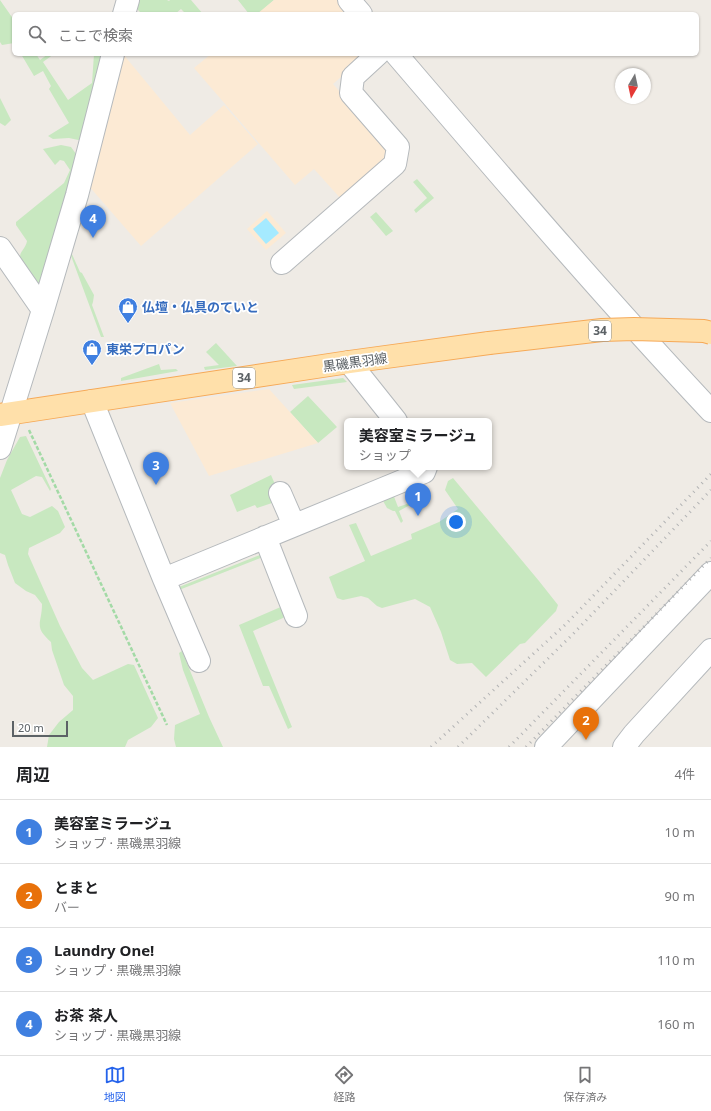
<!DOCTYPE html>
<html lang="ja">
<head>
<meta charset="utf-8">
<style>
  :root { --surface:#fff; --page:#f2f2f2; --text:#202124; --muted:#757577; --line:#e0e0e0; --accent:#2563eb }
  body { margin:0; font-family:"Noto Sans","Noto Sans JP",sans-serif; background:var(--page); color:var(--text) }
  .compass { position:absolute; left:615px; top:68px; width:36px; height:36px; border-radius:50%; background:var(--surface); box-shadow:0 1px 3px #0004; rotate:189deg }
  .scale { position:absolute; left:12px; bottom:10px; width:56px; box-sizing:border-box; padding-left:4px; border:2px solid #5c6266; border-top:0; font-size:11px; line-height:14px; white-space:nowrap; color:#5c6266; -webkit-text-stroke:3px #fff; paint-order:stroke }
  .you { position:absolute; left:456px; top:522px; width:14px; height:14px; margin:-10px; border:3px solid #fff; border-radius:50%; background:#1a73e8; box-shadow:0 0 0 6px #1a73e833 }
  .badge { display:grid; place-items:center; width:26px; height:26px; border-radius:50%; background:var(--accent); color:#fff; font-size:13px; font-weight:700 }
  .pin { position:absolute; translate:-50% -33px; filter:drop-shadow(0 1px 2px #0008) }
  .pin::after { content:''; position:absolute; top:21px; width:14px; height:12px; background:inherit; clip-path:polygon(0 0,100% 0,50% 100%) }
  .popup { position:absolute; left:344px; top:418px; width:148px; height:52px; box-sizing:border-box; display:grid; place-content:center; border-radius:6px; background:var(--surface); filter:drop-shadow(0 1px 3px #0005); font-size:13px; white-space:nowrap; color:var(--muted) }
  .popup b { font-size:15px; color:var(--text) }
  .popup::after { content:''; position:absolute; left:50%; top:100%; margin-left:-8px; border:8px solid transparent; border-top-color:var(--surface) }
  .list { margin:0; padding:0; list-style:none }
  h2 { display:flex; justify-content:space-between; align-items:center; height:52px; margin:0; padding:0 16px; font-size:17px }
  h2 small { font-size:13px; font-weight:400; color:var(--muted) }
  .list li { display:grid; grid-template-columns:26px 1fr auto; gap:12px; align-items:center; box-sizing:border-box; height:64px; padding:0 16px; border-top:1px solid var(--line) }
  .list b { display:block; font-size:15px; white-space:nowrap }
  .list p { margin:0; font-size:13px; white-space:nowrap; color:var(--muted) }
  .list em { font-size:13px; font-style:normal; color:var(--muted) }
  .icon { flex:none; width:22px; height:22px; fill:none; stroke:currentColor; stroke-width:2; stroke-linecap:round; stroke-linejoin:round }
  .map { position:relative; flex:none; width:711px; height:747px; overflow:hidden }
  .search { position:absolute; background:var(--surface); box-shadow:0 1px 3px #0004; left:12px; right:12px; top:12px; height:44px; display:flex; align-items:center; gap:10px; box-sizing:border-box; padding:0 14px; border-radius:6px; color:var(--muted); font-size:15px }
  .sheet { height:308px; background:var(--surface) }
  nav { display:flex; justify-content:space-around; align-items:center; box-sizing:border-box; height:56px; border-top:1px solid var(--line); background:var(--surface); font-size:11px; color:var(--muted) }
  nav a { display:grid; justify-items:center; gap:2px }
  nav .on { color:var(--accent) }
  .map>svg:first-child { display:block }
  .green { fill:#c8e8c0 }
  .sand { fill:#fcead4 }
  .water { fill:#a5eaff }
  .lines { fill:none; stroke-linecap:round; stroke-linejoin:round }
  .minor-casing { stroke:#b5b9bc; stroke-width:24 }
  .major-casing { stroke:#f6a957; stroke-width:24 }
  .path { stroke:#a3daa6; stroke-width:2.5; stroke-dasharray:4 2; stroke-linecap:butt }
  .minor { stroke:#fff; stroke-width:22 }
  .major { stroke:#ffe0aa; stroke-width:22 }
  .rail { stroke:#b2b3b4; stroke-width:3; stroke-dasharray:1 5; stroke-linecap:butt }
  .major-bridge-casing { stroke:#f6a957; stroke-width:24; stroke-linecap:butt }
  .major-bridge { stroke:#ffe0aa; stroke-width:22 }
  .labels { text-anchor:middle; stroke-width:3.5; stroke-linejoin:round; paint-order:stroke }
  .shield { fill:#fff; stroke:#8d9194; stroke-width:1 }
  .shield-label { font-size:12px; font-weight:bold; fill:#5c6266 }
  .shop-label { font-size:13px; font-weight:bold; fill:#366cbe; stroke:#fff; text-anchor:start }
  .street-label { font-size:13px; fill:#5c6266; stroke:#fff }
</style>
</head>
<body>
<div class="map">
<svg width="711" height="747" viewBox="0 0 711 747">
  <rect width="100%" height="100%" fill="#efebe5"/>
  <path class="green" d="M0,0L14,20V43L2,45L0,42Z
    M137,0H167L169,1L170,0H191L203,14H186L181,9L175,14H142L135,7Z
    M238,0H274L258,14H249Z
    M21,54H36L40,60L48,54H54L43,62L68,100L92,83L94,54H107L83,141L69,138L53,139L48,136L69,123L49,89L51,86L43,71L34,76Z
    M0,98L11,120L5,126L0,123Z
    M61,145L71,147L79,158L45,282L38,283L20,257C20,251 26,248 27,241L16,225V222L64,183L70,170L64,161L60,160L55,165L43,149Z
    M417,179L434,198L416,213L414,210L427,198L413,182Z
    M376,212L393,231L386,236L370,217Z
    M71,252L80,272L82,273L94,295L93,302L92,305L104,337H101L70,253Z
    M216,343L237,366L205,370L204,367L219,365L206,352Z
    M159,364L161,370L176,369L178,371L121,381V378Z
    M343,378L347,382L294,389L292,385Z
    M308,396L337,427L318,443L290,412Z
    M26,436L51,489L50,491L42,477L36,476L11,490L22,514L30,517L52,506L58,511L65,527L60,533L29,548L28,554L60,626L82,668L93,680L128,664L134,665L158,718L151,727L128,740L125,747H47L49,735L59,722L73,710V696L64,685L52,650L51,642C33,626 42,624 42,604L35,595L26,591L15,583L8,565L5,555L0,553V478L7,460L20,437Z
    M271,475L277,489L282,525L272,503L257,508L255,505L237,512L230,495Z
    M453,478L539,581L558,605L556,611L525,643L520,644L486,677L472,663L457,664L450,660L441,632L430,607L415,599L382,608L377,606L368,598L361,596L343,600L337,598L329,577L365,561L349,525L356,523L371,556L412,539L411,534L439,522L458,509L445,490L448,481Z
    M393,494L398,507L407,504L410,505L399,511L403,521L401,523L395,511H393L387,508L382,499Z
    M265,553L288,613L283,618L253,631L292,727L288,729L269,686H263L239,625L283,606L263,557L179,590V587Z
    M182,651L209,717L223,747H176L174,739L175,725L200,714L183,670L179,653Z"/>
  <path class="sand" d="M274,0H340L352,14H257Z
    M123,54L190,135L224,105L258,144L141,246L88,185Z
    M211,54H367L333,84L388,146L386,162L342,200L314,169L295,185L194,68Z
    M267,211L286,233L266,250L247,229Z
    M269,389L318,443L209,476L170,403Z"/>
  <path class="water" d="M266,218L279,233L266,244L253,229Z"/>
  <g class="lines">
    <g class="minor-casing">
      <path id="minor" d="M349,0L361,14
        M124,14L128,0
        M396,54C499,174 602,295 711,411
        M0,248L43,310
        M282,263L395,164L398,147L351,93L353,77L378,54
        M349,362L396,421
        M92,401L164,579L199,661
        M0,448L43,310L77,195L113,54
        M280,493L294,525
        M265,537L296,616
        M164,579L424,472L426,467
        M546,747L711,573
        M624,747L634,734L711,650"/>
    </g>
    <g class="major-casing">
      <path id="major" d="M0,415L349,362L489,343"/>
    </g>
    <path class="path" d="M29,430L167,725"/>
    <use href="#minor" class="minor"/>
    <use href="#major" class="major"/>
    <path class="rail" d="M431,747L566,624L711,474
      M458,747L574,633L711,490
      M509,747L711,541
      M526,747L711,558"/>
    <g class="major-bridge-casing">
      <path id="major-bridge" d="M489,343L602,330L634,329L704,331L711,333"/>
    </g>
    <use href="#major-bridge" class="major-bridge"/>
  </g>
  <defs>
    <g id="shop-pin" transform="scale(1)"><path d="M0 17L-7.5 6A9.5 9.5 0 1 1 7.5 6Z" fill="#3f7fe0" stroke="#fff"/><path d="M-5-2.5h2.3a2.7 3.5 0 0 1 5.4 0H5L5.5 6h-11ZM-1.5-2.5h3a1.5 2.3 0 0 0-3 0Z" fill="#fff"/></g>
  </defs>
  <g fill-rule="evenodd">
    <use href="#shop-pin" x="128" y="307"/>
    <use href="#shop-pin" x="92" y="349"/>
  </g>
  <g class="labels">
    <g class="shield">
      <rect x="589" y="321" width="22" height="20" rx="3"/>
      <rect x="233" y="368" width="22" height="20" rx="3"/>
    </g>
    <g class="shield-label">
      <text x="600" y="335">34</text>
      <text x="244" y="382">34</text>
    </g>
    <g class="shop-label">
      <text x="142" y="312">仏壇・仏具のていと</text>
      <text x="106" y="354">東栄プロパン</text>
    </g>
    <g class="street-label">
      <text transform="translate(355 362) rotate(-8)" y="5">黒磯黒羽線</text>
    </g>
  </g>
</svg>
<svg class="compass" viewBox="-18 -18 36 36"><path d="M0-13l5 13h-10z" fill="#e53935"/><path d="M0 13l5-13h-10z" fill="#757577"/></svg>
<div class="scale">20 m</div>
<div class="you"></div>
<div class="pin badge" style="left:418px;top:516px;background:#3f7fe0">1</div>
<div class="popup"><b>美容室ミラージュ</b>ショップ</div>
<div class="pin badge" style="left:586px;top:740px;background:#e8710a">2</div>
<div class="pin badge" style="left:156px;top:485px;background:#3f7fe0">3</div>
<div class="pin badge" style="left:93px;top:238px;background:#3f7fe0">4</div>
<div class="search"><svg class="icon" aria-label="search" viewBox="0 0 24 24"><circle cx="10" cy="10" r="6"/><path d="M15 15l6 6"/></svg>ここで検索</div>
</div>
<section class="sheet">
<h2>周辺<small>4件</small></h2>
<ul class="list">
<li><span class="badge" style="background:#3f7fe0">1</span><div><b>美容室ミラージュ</b><p>ショップ · 黒磯黒羽線</p></div><em>10 m</em></li>
<li><span class="badge" style="background:#e8710a">2</span><div><b>とまと</b><p>バー</p></div><em>90 m</em></li>
<li><span class="badge" style="background:#3f7fe0">3</span><div><b>Laundry One!</b><p>ショップ · 黒磯黒羽線</p></div><em>110 m</em></li>
<li><span class="badge" style="background:#3f7fe0">4</span><div><b>お茶 茶人</b><p>ショップ · 黒磯黒羽線</p></div><em>160 m</em></li>
</ul>
</section>
<nav>
<a class="on"><svg class="icon" aria-label="map" viewBox="0 0 24 24"><path d="M3 6l6-2 6 2 6-2v14l-6 2-6-2-6 2zM9 4v14M15 6v14"/></svg>地図</a>
<a><svg class="icon" aria-label="directions" viewBox="0 0 24 24"><path d="M12 3l9 9-9 9-9-9zM9 14v-3h6M13 9l2 2-2 2"/></svg>経路</a>
<a><svg class="icon" aria-label="saved" viewBox="0 0 24 24"><path d="M7 4h10v16l-5-4-5 4z"/></svg>保存済み</a>
</nav>
</body>
</html>
